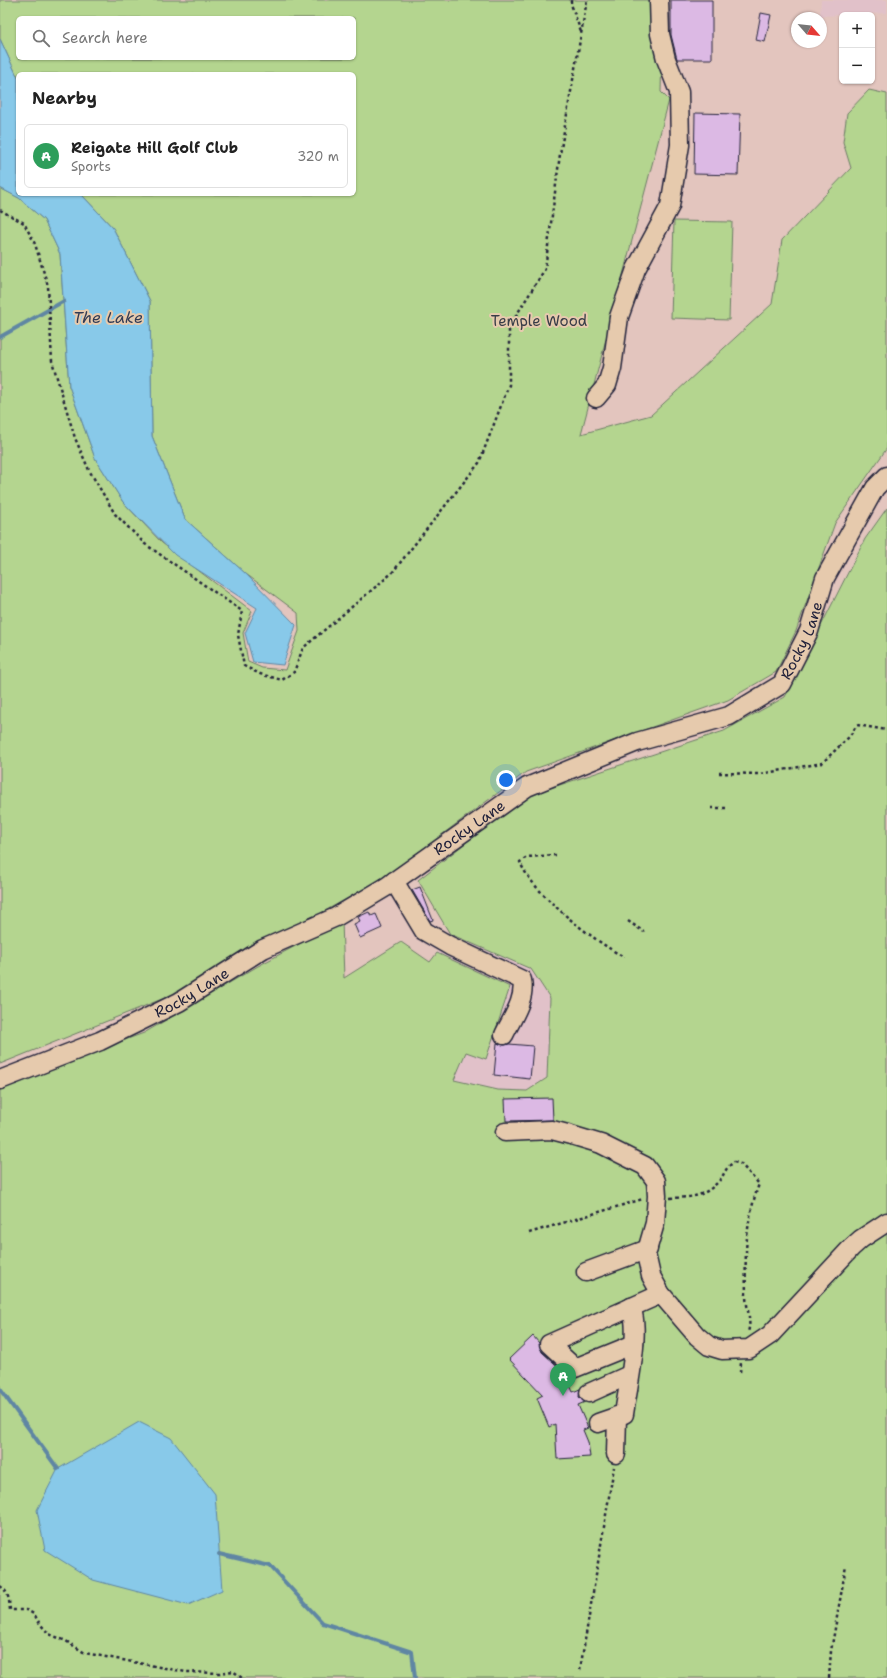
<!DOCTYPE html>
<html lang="en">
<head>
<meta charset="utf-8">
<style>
  :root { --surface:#fff; --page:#f2f2f2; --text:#222; --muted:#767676; --line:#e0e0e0; --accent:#1a73e8 }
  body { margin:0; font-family:"Shantell Sans",sans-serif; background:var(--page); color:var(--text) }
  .controls { position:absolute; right:12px; top:12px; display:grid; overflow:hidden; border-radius:6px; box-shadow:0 1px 3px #0004 }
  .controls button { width:36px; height:36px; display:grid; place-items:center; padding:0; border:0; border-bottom:1px solid var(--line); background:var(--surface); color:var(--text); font:20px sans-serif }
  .compass { position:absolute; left:791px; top:12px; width:36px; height:36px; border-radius:50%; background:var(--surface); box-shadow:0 1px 3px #0004; rotate:118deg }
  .you { position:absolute; left:506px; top:780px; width:14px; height:14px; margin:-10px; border:3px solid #fff; border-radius:50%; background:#1a73e8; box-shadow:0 0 0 6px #1a73e833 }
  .badge { display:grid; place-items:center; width:26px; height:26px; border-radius:50%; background:var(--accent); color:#fff; font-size:13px; font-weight:700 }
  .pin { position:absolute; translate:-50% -33px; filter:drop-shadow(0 1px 2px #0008) }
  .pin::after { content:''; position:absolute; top:21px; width:14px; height:12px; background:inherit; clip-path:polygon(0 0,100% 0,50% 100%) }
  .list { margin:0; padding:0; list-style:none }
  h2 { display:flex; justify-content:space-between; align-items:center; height:52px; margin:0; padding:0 16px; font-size:17px }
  h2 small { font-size:13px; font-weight:400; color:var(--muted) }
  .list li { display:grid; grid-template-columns:26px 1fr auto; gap:12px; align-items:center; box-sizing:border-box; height:64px; margin:0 8px 8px; padding:0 8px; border:1px solid var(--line); border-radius:6px }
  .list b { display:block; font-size:15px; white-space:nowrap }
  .list p { margin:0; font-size:13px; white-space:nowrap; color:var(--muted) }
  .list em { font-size:13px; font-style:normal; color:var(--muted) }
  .icon { flex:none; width:22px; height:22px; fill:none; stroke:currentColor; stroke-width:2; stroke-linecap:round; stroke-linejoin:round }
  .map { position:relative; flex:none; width:887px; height:1678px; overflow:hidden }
  .search { position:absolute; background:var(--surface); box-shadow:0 1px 3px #0004; left:16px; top:16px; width:340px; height:44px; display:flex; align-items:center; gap:10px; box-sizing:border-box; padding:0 14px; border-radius:6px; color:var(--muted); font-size:15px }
  .panel { position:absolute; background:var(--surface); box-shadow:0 1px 3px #0004; left:16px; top:72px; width:340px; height:124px; border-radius:6px }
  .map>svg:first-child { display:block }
  .built { fill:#e1c1c9 }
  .green { fill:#b4d58f; stroke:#6b7c65; fill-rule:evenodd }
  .water { fill:#88c9e9; stroke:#5f86a3 }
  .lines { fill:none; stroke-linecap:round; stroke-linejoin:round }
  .stream { stroke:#5f86a3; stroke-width:4 }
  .building { fill:#dcb9e4; stroke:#22223b }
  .minor-casing { stroke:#22223b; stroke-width:21 }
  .path { stroke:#22223b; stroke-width:2.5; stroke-dasharray:3 3; stroke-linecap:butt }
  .minor { stroke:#e6caad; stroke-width:18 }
  .labels { text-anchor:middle; stroke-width:4; stroke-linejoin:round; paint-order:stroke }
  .park-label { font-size:15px; fill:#383d48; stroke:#e6caad }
  .street-label { font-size:15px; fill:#22223b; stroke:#e6caad }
  .water-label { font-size:16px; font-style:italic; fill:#313b55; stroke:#e6caad }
</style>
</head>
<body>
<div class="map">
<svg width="887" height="1678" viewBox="0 0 887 1678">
  <rect width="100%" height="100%" fill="#e3c5be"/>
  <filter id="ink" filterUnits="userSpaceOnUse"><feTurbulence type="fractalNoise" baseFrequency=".025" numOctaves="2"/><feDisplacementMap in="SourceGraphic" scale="8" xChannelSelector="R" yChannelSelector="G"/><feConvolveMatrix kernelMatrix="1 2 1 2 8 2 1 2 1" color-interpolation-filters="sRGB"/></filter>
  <g filter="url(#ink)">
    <path class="built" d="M821,0H887V13L820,16Z
      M450,934L531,969L550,998L547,1078L527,1091L498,1090L454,1080L466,1052L486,1059L510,987L437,953Z"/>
    <path class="green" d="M0,0H663L661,92L669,100L581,434L651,415L772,304L782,240L851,168L843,142L847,113L869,90L887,94V448L835,523L796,631L776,672L728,700L526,772L385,877L187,989L0,1064V188L19,198L44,220L60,254L69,386L95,458L123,502L162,543L252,611L243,633L248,662L262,668L285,670L299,631L298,613L246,574L185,519L152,436L150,301L113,228L81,194H354V74H18V78L0,39ZM18,18H354V58H18Z
      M674,221L732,222L729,320L671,318Z
      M887,508V1678H0V1085L144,1033L258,966L342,921L344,978L401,942L430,962L437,953L510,987L486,1059L466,1052L454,1080L498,1090L527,1091L547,1078L550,998L531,969L450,934L418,880L526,796L724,731L785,697L865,539Z"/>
    <path class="water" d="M0,39L18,78V194H81L113,228L150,301L152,436L185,519L246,574L296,625L283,665L253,662L245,633L257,608L175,555L123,502L95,458L69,386L60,254L44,220L19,198L0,188Z
      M139,1422L171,1438L215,1494L222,1590L188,1605L93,1580L45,1550L37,1510L58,1469Z"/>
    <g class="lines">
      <path class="stream" d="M0,337L64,301
        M0,1389L58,1469
        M219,1554L270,1566L323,1623L412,1652L415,1678"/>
    </g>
    <path class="building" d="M671,0H712V59H677L671,35Z
      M761,13L771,15L765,42L756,40Z
      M695,113L740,114L738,175L694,174Z
      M420,887L433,920L430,921L412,890Z
      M369,912L371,916L376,914L382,928L360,938L354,924L360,921L358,917Z
      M497,1043L504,1045L509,1044L533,1046L530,1079L494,1075Z
      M552,1098L553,1120L506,1121L505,1099Z
      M533,1336L539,1343L542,1352L564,1372L573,1392L580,1389L579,1397L585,1402L578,1405L588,1428L583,1430L588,1442L590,1457L557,1459L555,1424L549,1427L537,1398L543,1395L509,1359Z"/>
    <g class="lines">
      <g class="minor-casing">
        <g id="minor">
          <path d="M596,398L607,385L612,368L619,317L636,269L670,206L680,145L679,92L666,59L660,34L659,0"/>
          <path d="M394,881L424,931L450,946L522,980C526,999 512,1018 504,1035"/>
          <path id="s1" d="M0,1080L100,1041L179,1002L263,949L336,917L386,887L527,787L637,742L729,716L782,684L809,631L825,578L875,488L887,476"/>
          <path d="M505,1132L552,1130L571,1135L601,1144L645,1166L656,1181L657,1196L655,1223L646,1254L651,1276L661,1294L697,1336L709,1346L722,1350L749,1349L770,1335L851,1248L861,1239L887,1222"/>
          <path d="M586,1272L648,1249"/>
          <path d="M634,1344L575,1368L549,1344L661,1294"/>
          <path d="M589,1393L629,1375"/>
          <path d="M598,1423L624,1414C628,1386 641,1331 631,1307"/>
          <path d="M616,1454L617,1416"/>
        </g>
      </g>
      <path class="path" d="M571,0V4L581,32
        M0,210L24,223L35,244L48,286L52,361L75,438L89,470L115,514L145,544L242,611L238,635L244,666L260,674L282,680L294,672L303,648L392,573L479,463L509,385V327L545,269L560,154L587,0
        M719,773L760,774L822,763L849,737L857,725L887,730
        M711,808H728
        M556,855L527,857L520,862C532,893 594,941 624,957
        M628,921L644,932
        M670,1198C692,1197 703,1198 719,1181C725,1174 724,1169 734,1162L741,1164L759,1184C745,1223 745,1254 746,1295C746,1307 752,1320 748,1332
        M529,1233L643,1199
        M740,1372L741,1363
        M0,1586C9,1592 9,1600 10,1610H26L34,1614L40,1624L49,1634L66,1641L85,1653L186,1672L220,1673L233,1671L242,1678
        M580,1670L614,1467
        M829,1678L831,1651L846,1566"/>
      <use href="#minor" class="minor"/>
    </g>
  </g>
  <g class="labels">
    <g class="park-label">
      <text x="539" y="326">Temple Wood</text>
    </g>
    <g class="street-label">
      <text dy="5" stroke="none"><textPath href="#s1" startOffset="930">Rocky Lane</textPath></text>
      <text dy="5" stroke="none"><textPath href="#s1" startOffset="535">Rocky Lane</textPath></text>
      <text dy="5" stroke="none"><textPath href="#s1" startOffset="211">Rocky Lane</textPath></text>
    </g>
    <g class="water-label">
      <text x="108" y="323">The Lake</text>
    </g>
  </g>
</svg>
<div class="controls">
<button>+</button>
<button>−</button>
</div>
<svg class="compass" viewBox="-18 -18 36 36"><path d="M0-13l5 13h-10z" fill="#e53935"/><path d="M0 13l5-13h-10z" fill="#767676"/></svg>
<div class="you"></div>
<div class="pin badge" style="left:563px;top:1396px;background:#2e9e5b">A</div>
<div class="search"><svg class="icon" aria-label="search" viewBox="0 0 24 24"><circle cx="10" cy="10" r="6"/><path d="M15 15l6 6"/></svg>Search here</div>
<section class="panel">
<h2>Nearby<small></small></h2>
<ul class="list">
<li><span class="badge" style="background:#2e9e5b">A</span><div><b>Reigate Hill Golf Club</b><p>Sports</p></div><em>320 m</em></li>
</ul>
</section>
</div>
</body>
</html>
